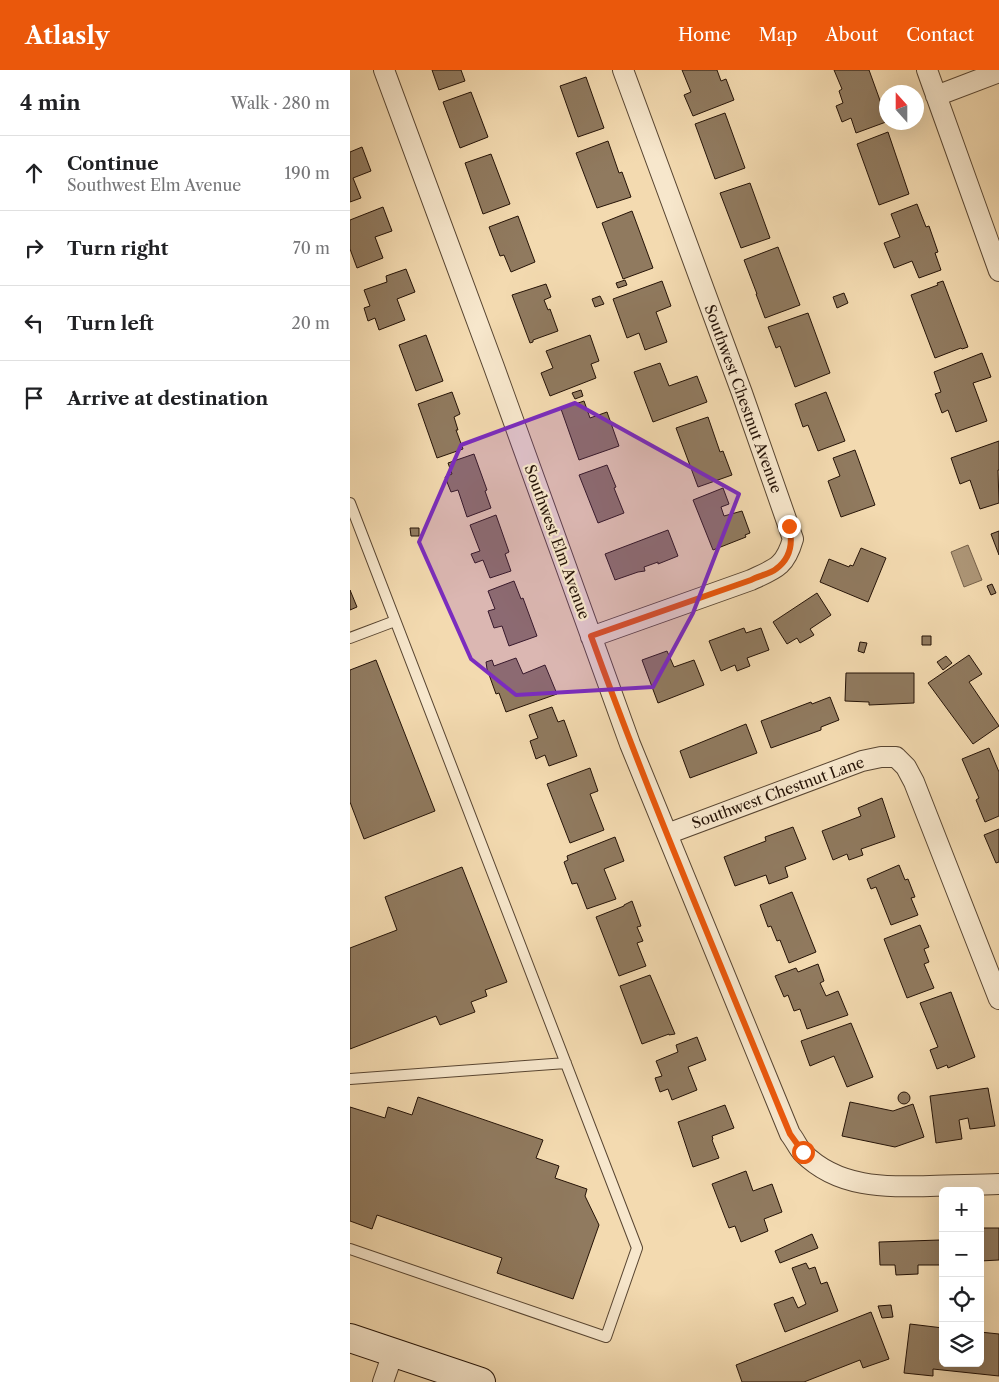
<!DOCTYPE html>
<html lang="en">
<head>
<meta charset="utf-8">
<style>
  :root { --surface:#fff; --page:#f2f2f2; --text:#202124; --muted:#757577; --line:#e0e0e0; --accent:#ea580c }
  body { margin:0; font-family:"Libre Caslon Text",serif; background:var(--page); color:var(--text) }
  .controls { position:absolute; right:15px; bottom:15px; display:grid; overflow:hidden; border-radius:8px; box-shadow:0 5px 20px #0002 }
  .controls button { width:45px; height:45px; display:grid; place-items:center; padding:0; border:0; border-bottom:1px solid var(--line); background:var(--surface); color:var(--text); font:25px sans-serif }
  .compass { position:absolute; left:529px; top:15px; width:45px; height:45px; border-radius:50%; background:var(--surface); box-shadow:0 5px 20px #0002; rotate:339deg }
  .stop { position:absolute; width:15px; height:15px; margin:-11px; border:4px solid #ea580c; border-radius:50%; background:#fff }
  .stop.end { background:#ea580c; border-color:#fff; box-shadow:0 1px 5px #0008 }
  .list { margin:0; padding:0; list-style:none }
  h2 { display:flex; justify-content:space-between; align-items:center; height:65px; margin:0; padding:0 20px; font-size:21px }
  h2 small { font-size:16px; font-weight:400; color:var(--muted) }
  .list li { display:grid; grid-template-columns:32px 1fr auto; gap:15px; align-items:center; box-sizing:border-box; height:75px; padding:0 20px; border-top:1px solid var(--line) }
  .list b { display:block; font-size:19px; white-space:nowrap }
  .list p { margin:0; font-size:16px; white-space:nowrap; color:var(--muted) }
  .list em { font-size:16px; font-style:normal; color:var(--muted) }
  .icon { flex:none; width:28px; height:28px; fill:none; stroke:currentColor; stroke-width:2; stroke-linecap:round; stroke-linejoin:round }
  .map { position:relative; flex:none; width:649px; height:1312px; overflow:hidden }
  header { display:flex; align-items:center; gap:30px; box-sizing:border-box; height:70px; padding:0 25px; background:var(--accent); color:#fff }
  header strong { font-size:24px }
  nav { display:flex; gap:28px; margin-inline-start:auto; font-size:18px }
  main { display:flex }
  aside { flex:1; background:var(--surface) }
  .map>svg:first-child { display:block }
  .water { fill:#ad9677; stroke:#77624a }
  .building { fill:#907a5f; stroke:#251307 }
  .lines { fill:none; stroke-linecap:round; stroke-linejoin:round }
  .lane-casing { stroke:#584531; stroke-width:12 }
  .street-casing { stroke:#584531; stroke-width:22 }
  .secondary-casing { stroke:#251307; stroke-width:30 }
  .lane { stroke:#f7e7cc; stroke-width:10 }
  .street { stroke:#f7e7cc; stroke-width:20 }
  .secondary { stroke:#f7e7cc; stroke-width:28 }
  .route { stroke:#ea580c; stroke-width:6 }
  .marked { fill:#7b2cbf; fill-opacity:0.2; stroke:#7b2cbf; stroke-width:4; stroke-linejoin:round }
  .labels { text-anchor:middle; stroke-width:4.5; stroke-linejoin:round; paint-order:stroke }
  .street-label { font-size:15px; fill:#251307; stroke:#f7e7cc }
</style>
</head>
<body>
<header>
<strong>Atlasly</strong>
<nav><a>Home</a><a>Map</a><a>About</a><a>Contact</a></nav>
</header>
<main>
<aside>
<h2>4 min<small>Walk · 280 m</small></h2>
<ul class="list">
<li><svg class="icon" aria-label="ahead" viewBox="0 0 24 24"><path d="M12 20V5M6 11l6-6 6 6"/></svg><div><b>Continue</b><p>Southwest Elm Avenue</p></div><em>190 m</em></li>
<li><svg class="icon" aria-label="right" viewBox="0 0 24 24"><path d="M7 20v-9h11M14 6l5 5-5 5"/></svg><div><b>Turn right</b></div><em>70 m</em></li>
<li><svg class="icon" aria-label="left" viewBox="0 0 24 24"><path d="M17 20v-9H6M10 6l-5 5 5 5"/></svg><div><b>Turn left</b></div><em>20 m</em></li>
<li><svg class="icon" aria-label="arrive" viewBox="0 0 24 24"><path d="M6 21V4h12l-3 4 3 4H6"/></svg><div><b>Arrive at destination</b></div></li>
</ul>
</aside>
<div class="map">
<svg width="649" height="1312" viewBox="0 0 649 1312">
  <rect width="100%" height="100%" fill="#f3dab0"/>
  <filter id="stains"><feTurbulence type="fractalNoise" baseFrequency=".004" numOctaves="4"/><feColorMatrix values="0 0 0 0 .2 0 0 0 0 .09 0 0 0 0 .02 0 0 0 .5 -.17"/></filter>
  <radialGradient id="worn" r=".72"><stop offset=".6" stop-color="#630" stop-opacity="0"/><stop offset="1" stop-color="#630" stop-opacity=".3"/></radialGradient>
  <path class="water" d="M618,475L632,510L614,517L601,482Z"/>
  <path class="building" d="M82,0H111L115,11L89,20Z
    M332,0H367L371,11L376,9L384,30L343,46L334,25L341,22Z
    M484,0H519L536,47V52L506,63L501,48L492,52L486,36L493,33L489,21L492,19Z
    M236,7L254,58L228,67L210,16Z
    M121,22L138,67L110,78L93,32Z
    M375,43L395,98L365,109L345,54Z
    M538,62L559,124L529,135L507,74Z
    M258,71L269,103L272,102L281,127L247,138L226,83Z
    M12,77L21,101L3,108L11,128L0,132V82Z
    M141,84L160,134L133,144L115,93Z
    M400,113L420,168L391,178L370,123Z
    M567,134L576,157L579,156L588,182L585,183L591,200L569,208L562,191L544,198L534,173L550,167L541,144Z
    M33,137L42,161L25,167L33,188L7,198L0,179V150Z
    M282,141L303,198L273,209L252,153Z
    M168,146L185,192L161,202L154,185L150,186L139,157Z
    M428,177L450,235L415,248L406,224H407L394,190Z
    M56,199L65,222L47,229L55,250L29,260L25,248L18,251L14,238L20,236L14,220L37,212L36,206Z
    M275,210L277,215L268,218L266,213Z
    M312,211L321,236L306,242L317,272L295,280L289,263L277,268L263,229Z
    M593,211L618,277L612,279L611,278L585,288L561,225L588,215L587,213Z
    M196,214L201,227L194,230L198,240L200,239L208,261L183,270V272L180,273L162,225Z
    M494,223L498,233L487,238L483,227Z
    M250,226L254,234L245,237L242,229Z
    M458,243L480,303L445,317L430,276L426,278L418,257Z
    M76,265L93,311L66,321L49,275Z
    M240,265L249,291L241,294L246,308L200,326L191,303L203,298L196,281Z
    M632,283L641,307L623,313L637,351L606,362L598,340L592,343L585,324L591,322L584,302Z
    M310,293L319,316L347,306L357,332L303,352L284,302Z
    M231,320L233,326L225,329L222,323Z
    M102,322L110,344L104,347L108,360H106L113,379L87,388L68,334Z
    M476,322L495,371L468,381L458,355L453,357L445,334Z
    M234,331L240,348L257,342L269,376L229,390L211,339Z
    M358,347L370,382L373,381L382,405L348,417L326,358Z
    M649,371V400H648L649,433L630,439L620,410L610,414L601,388Z
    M505,380L525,435L491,447L478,411L490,406L483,388Z
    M124,384L137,420L135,421L141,438L117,447L108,420L101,422L95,407L102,404L98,393Z
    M257,395L266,417L264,418L274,443L248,453L229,405Z
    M373,418L379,434L371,437L374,446L392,441L400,463L395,465L396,467L363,480L343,430Z
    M146,445L159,482L155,484L161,501L140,508L133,490L125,493L121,484L130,481L120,455Z
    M60,458H69V466H61Z
    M318,460L328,486L308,494V492L294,497L295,501L288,502L265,510L255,484Z
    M649,461V485L641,464Z
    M511,478L536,488L518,532L470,512L479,489L499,497L500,495L503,496Z
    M164,511L171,529L173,528L187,566L159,576L152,556L144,558L138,541L145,539L138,521Z
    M642,514L646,523L641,525L637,516Z
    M0,520L7,537L0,540Z
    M467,523L481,545L460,559L464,565L450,573L447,568L437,574L423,552Z
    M394,558L396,563L411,558L419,580L397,588L400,596L387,601L385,595L371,601L359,571Z
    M572,566H581V575H572Z
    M510,572L517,573L514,583L508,581Z
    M317,581L324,597L344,590L354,615L308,633L292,590Z
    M619,585L632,604L619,612L649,656L623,674L578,613Z
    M596,586L602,593L593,600L587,592Z
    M166,588L173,604L195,595L207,624L156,642L149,623L146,624L137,599L136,592L142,590L144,596Z
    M26,590L85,741L14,769L0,732V600Z
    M496,603H564V633L519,635V632L495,631Z
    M480,627L489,650L471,657V660L421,678L411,651L461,632L462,634Z
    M202,637L208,652L214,650L227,686L199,696L195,685L186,689L180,671L188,668L179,645Z
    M396,654L407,683L340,708L330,681Z
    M639,678L649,702V746L635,752L626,730L629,728L612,689Z
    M240,698L248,721L240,724L254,760L220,773L197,714Z
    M532,728L545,767L511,779L513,785L499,790L497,784L483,790L472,761L511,746L508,738Z
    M443,757L456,789L435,797L438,807L419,814L416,805L385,816L374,787L416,771L415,767Z
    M649,759V792L646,793L634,765Z
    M265,767L274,791L254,799L266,829L237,839L227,813L222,814L214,792L218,790L217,786Z
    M549,795L555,810L558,809L565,827L561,828L568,845L541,855L526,817L521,819L517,809Z
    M112,797L157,912L135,920L137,926L121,932L125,942L90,955L86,946L0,979V878L47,860L35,827Z
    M442,822L466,882L439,893L430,870L427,871L421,856L418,857L410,835Z
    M282,831L291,856L287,857L293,871L287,873L296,896L269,906L246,847L274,836V835Z
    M570,855L579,877L574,879L579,892L574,894L584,918L557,928L534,869Z
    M468,894L474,911L470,913L476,926L488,921L498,945L457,959L450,939L444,941L438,925L434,927L425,906L446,898L448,902Z
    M300,905L325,964L319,965V964L292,974L270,916Z
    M601,922L625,987L598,998L597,995L587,999L580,980L588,977L570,933Z
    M501,953L523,1007L497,1017L484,986L460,996L451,971Z
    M347,967L356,990L338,997L347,1020L322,1030L318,1019L310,1022L305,1008L312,1006L306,991L328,982L326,975Z
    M638,1018L645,1056L620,1059L618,1048L609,1050L612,1069L586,1073L580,1026Z
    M548 1028a6 6 0 1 1 12 0a6 6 0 1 1-12 0Z
    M68,1027L193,1070L186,1088L209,1096L205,1108L237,1119L235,1126L249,1155L223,1229L147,1203L152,1188L27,1145L22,1159L0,1151V1037L35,1048L38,1037L62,1045Z
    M500,1032L543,1041L563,1034L574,1067L545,1077L492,1066Z
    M375,1035L384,1058L362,1066L363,1069L362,1070L369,1088L343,1097L328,1052Z
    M396,1101L403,1121L422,1114L432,1142L414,1149L418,1161L391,1172L385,1156L379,1158L362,1114Z
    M630,1158H649V1190L630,1191Z
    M462,1164L468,1178L430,1193L425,1181Z
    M590,1170V1195H568V1204L546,1205L545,1195H530L529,1172Z
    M456,1193L459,1199L465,1197L471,1214L477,1212L488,1241L435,1262L424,1234L443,1227L448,1238L456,1234L442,1198Z
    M541,1235L543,1247L532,1248L528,1236Z
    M521,1242L539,1289L513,1298L510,1290L454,1312H392L386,1295Z
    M560,1254L593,1258V1293H630V1262L649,1264V1306L583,1299V1306L554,1303Z"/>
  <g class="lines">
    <g class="lane-casing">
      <path id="lane" d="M0,433L287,1178L256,1267L0,1179
        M0,568L45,551
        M0,1009L216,993"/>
    </g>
    <g class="street-casing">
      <path id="street" d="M34,0L144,297L280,674L440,1064C445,1070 448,1078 453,1083C488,1118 534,1117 580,1116C603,1115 626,1115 649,1114
        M577,0L649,201
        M586,26L649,2
        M241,567L401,510C425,499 435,497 443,469L392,323L273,0
        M317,764L512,691L531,687H546L556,697L564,712L649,929
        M33,1312L43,1283"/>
    </g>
    <g class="secondary-casing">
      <path id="secondary" d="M0,1268L131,1312"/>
    </g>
    <use href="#lane" class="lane"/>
    <use href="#street" class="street"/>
    <use href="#secondary" class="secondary"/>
  </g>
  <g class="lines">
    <path class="route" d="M439,456C443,472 441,488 426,499C420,504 408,506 401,510L241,566C299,727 366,883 430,1040L440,1064L453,1082"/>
  </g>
  <path class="marked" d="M225,333L389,424L343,543L303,617L166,625L121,589L69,472L111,375Z"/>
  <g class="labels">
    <g class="street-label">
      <text transform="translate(393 329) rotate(70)" y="5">Southwest Chestnut Avenue</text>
      <text transform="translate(207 472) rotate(70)" y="5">Southwest Elm Avenue</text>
      <text transform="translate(428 723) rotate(-20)" y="5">Southwest Chestnut Lane</text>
    </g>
  </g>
  <rect width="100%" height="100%" filter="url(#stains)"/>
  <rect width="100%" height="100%" fill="url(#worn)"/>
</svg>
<div class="controls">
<button>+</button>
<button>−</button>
<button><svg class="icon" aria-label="locate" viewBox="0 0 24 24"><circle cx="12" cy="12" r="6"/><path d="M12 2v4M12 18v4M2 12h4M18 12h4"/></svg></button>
<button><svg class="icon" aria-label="layers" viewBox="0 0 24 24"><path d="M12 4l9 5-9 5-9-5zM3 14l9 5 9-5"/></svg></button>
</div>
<svg class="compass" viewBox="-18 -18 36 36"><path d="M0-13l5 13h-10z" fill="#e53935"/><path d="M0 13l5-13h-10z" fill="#757577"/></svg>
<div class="stop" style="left:453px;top:1082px"></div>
<div class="stop end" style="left:439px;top:456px"></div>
</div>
</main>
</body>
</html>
